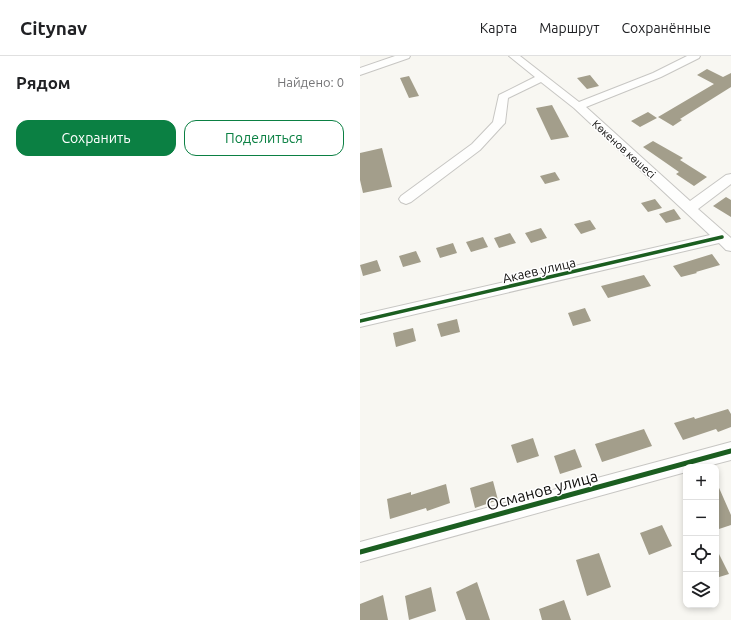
<!DOCTYPE html>
<html lang="ru">
<head>
<meta charset="utf-8">
<style>
  :root { --surface:#fff; --page:#f6f6f6; --text:#202124; --muted:#757577; --line:#e0e0e0; --accent:#0b8043 }
  body { margin:0; font-family:Ubuntu,sans-serif; background:var(--page); color:var(--text) }
  .controls { position:absolute; right:12px; bottom:12px; display:grid; overflow:hidden; border-radius:8px; box-shadow:0 2px 6px #0003 }
  .controls button { width:36px; height:36px; display:grid; place-items:center; padding:0; border:0; border-bottom:1px solid var(--line); background:var(--surface); color:var(--text); font:20px sans-serif }
  .list { margin:0; padding:0; list-style:none }
  h2 { display:flex; justify-content:space-between; align-items:center; height:52px; margin:0; padding:0 16px; font-size:17px }
  h2 small { font-size:13px; font-weight:400; color:var(--muted) }
  .actions { display:flex; gap:8px; padding:12px 16px }
  .actions a { flex:1; padding:9px 0; border:1px solid var(--accent); border-radius:12px; text-align:center; font-size:14px; color:var(--accent) }
  .actions .main { background:var(--accent); color:#fff }
  .icon { flex:none; width:22px; height:22px; fill:none; stroke:currentColor; stroke-width:2; stroke-linecap:round; stroke-linejoin:round }
  .map { position:relative; flex:none; width:371px; height:564px; overflow:hidden }
  header { display:flex; align-items:center; gap:24px; box-sizing:border-box; height:56px; padding:0 20px; background:var(--surface); border-bottom:1px solid var(--line) }
  header strong { font-size:19px }
  nav { display:flex; gap:22px; margin-inline-start:auto; font-size:14px }
  main { display:flex }
  aside { flex:1; background:var(--surface) }
  .map>svg:first-child { display:block }
  .building { fill:#a39e8b }
  .lines { fill:none; stroke-linecap:round; stroke-linejoin:round }
  .minor-casing { stroke:#c7c6c3; stroke-width:2 }
  .minor { fill:#fefefd; fill-rule:evenodd }
  .cycleway-far1-casing { stroke:#fff; stroke-width:6 }
  .cycleway-casing { stroke:#fff; stroke-width:8 }
  .cycleway-far1 { stroke:#1b5e20; stroke-width:3.5 }
  .cycleway { stroke:#1b5e20; stroke-width:5 }
  .labels { text-anchor:middle; stroke-width:3; stroke-linejoin:round; paint-order:stroke }
  .far-street-label { font-size:11px; fill:#0f0e0c; stroke:#fff }
  .street-label { font-size:13px; fill:#0f0e0c; stroke:#fff }
  .near-street-label { font-size:16px; fill:#0f0e0c; stroke:#fff }
</style>
</head>
<body>
<header>
<strong>Citynav</strong>
<nav><a>Карта</a><a>Маршрут</a><a>Сохранённые</a></nav>
</header>
<main>
<aside>
<h2>Рядом<small>Найдено: 0</small></h2>
<ul class="list">
</ul>
<div class="actions"><a class="main">Сохранить</a><a>Поделиться</a></div>
</aside>
<div class="map">
<svg width="371" height="564" viewBox="0 0 371 564">
  <rect width="100%" height="100%" fill="#f8f7f2"/>
  <path class="building" d="M347,13L363,21L371,17V31L320,63L322,64L313,70L298,61L354,28L337,19Z
    M230,19L239,30L227,33L217,22Z
    M49,20L59,40L49,42L40,22Z
    M192,49L209,81L191,84L176,52Z
    M288,56L297,62L280,71L271,65Z
    M293,85L323,102L320,104L347,121L334,130L316,118L319,116L283,91Z
    M22,92L32,131L3,137L0,124V97Z
    M195,116L200,124L185,128L180,120Z
    M366,141L371,144V161L353,150Z
    M295,143L302,152L288,156L281,147Z
    M314,153L321,163L306,167L299,158Z
    M230,164L236,173L221,178L214,168Z
    M181,172L187,182L171,187L165,177Z
    M150,177L156,187L139,192L134,182Z
    M123,181L128,191L111,196L106,186Z
    M93,187L97,197L80,202L76,192Z
    M56,195L61,206L43,211L39,200Z
    M352,198L360,209L336,216L337,217L321,221L313,210Z
    M17,204L21,215L3,220L0,209Z
    M284,219L291,230L248,242L241,230Z
    M225,252L231,265L213,270L208,257Z
    M97,263L100,276L81,281L77,268Z
    M53,272L56,285L36,291L33,277Z
    M368,353L371,358V371L358,376L356,373L323,384L314,367L334,361L335,363Z
    M284,373L292,390L242,406L235,388Z
    M173,382L179,400L157,407L151,389Z
    M215,393L222,411L200,418L194,400Z
    M133,425L138,444L115,452L110,432Z
    M356,425L371,459V469L356,474Z
    M86,428L90,447L67,455L66,452L30,463L27,443L51,436V439Z
    M302,469L312,490L289,499L280,477Z
    M356,492L369,518L356,522Z
    M239,497L251,531L227,540L216,504Z
    M117,526L130,564H106L96,536Z
    M71,531L76,555L49,564L45,540Z
    M23,539L28,564H0V548Z
    M204,544L211,564H182L179,553Z"/>
  <g class="lines">
    <g class="minor-casing">
      <path id="minor" d="M35,0H50L49,2L0,19V12Z
        M149,0H160L219,46L293,17L327,0H340L339,2L301,21L226,51L330,145L366,119L371,118V128L338,153L371,182V195L366,194L359,187L0,271V259L350,179L214,52L181,26L148,42L145,67L143,69L120,94L51,146L46,148L41,146L39,143L41,140L112,88L133,66L139,39L175,21Z
        M371,386V404L344,411H326V416L0,506V486Z"/>
    </g>
    <use href="#minor" class="minor"/>
    <g class="cycleway-far1-casing">
      <path id="cycleway-far1" d="M0,265L362,181"/>
    </g>
    <g class="cycleway-casing">
      <path id="cycleway" d="M0,496L371,395"/>
    </g>
    <use href="#cycleway-far1" class="cycleway-far1"/>
    <use href="#cycleway" class="cycleway"/>
  </g>
  <g class="labels">
    <g class="far-street-label">
      <text transform="translate(264 93) rotate(42)" y="4">Көкенов көшесі</text>
    </g>
    <g class="street-label">
      <text transform="translate(179 214) rotate(-13)" y="5">Акаев улица</text>
    </g>
    <g class="near-street-label">
      <text transform="translate(182 434) rotate(-15)" y="6">Османов улица</text>
    </g>
  </g>
</svg>
<div class="controls">
<button>+</button>
<button>−</button>
<button><svg class="icon" aria-label="locate" viewBox="0 0 24 24"><circle cx="12" cy="12" r="6"/><path d="M12 2v4M12 18v4M2 12h4M18 12h4"/></svg></button>
<button><svg class="icon" aria-label="layers" viewBox="0 0 24 24"><path d="M12 4l9 5-9 5-9-5zM3 14l9 5 9-5"/></svg></button>
</div>
</div>
</main>
</body>
</html>
